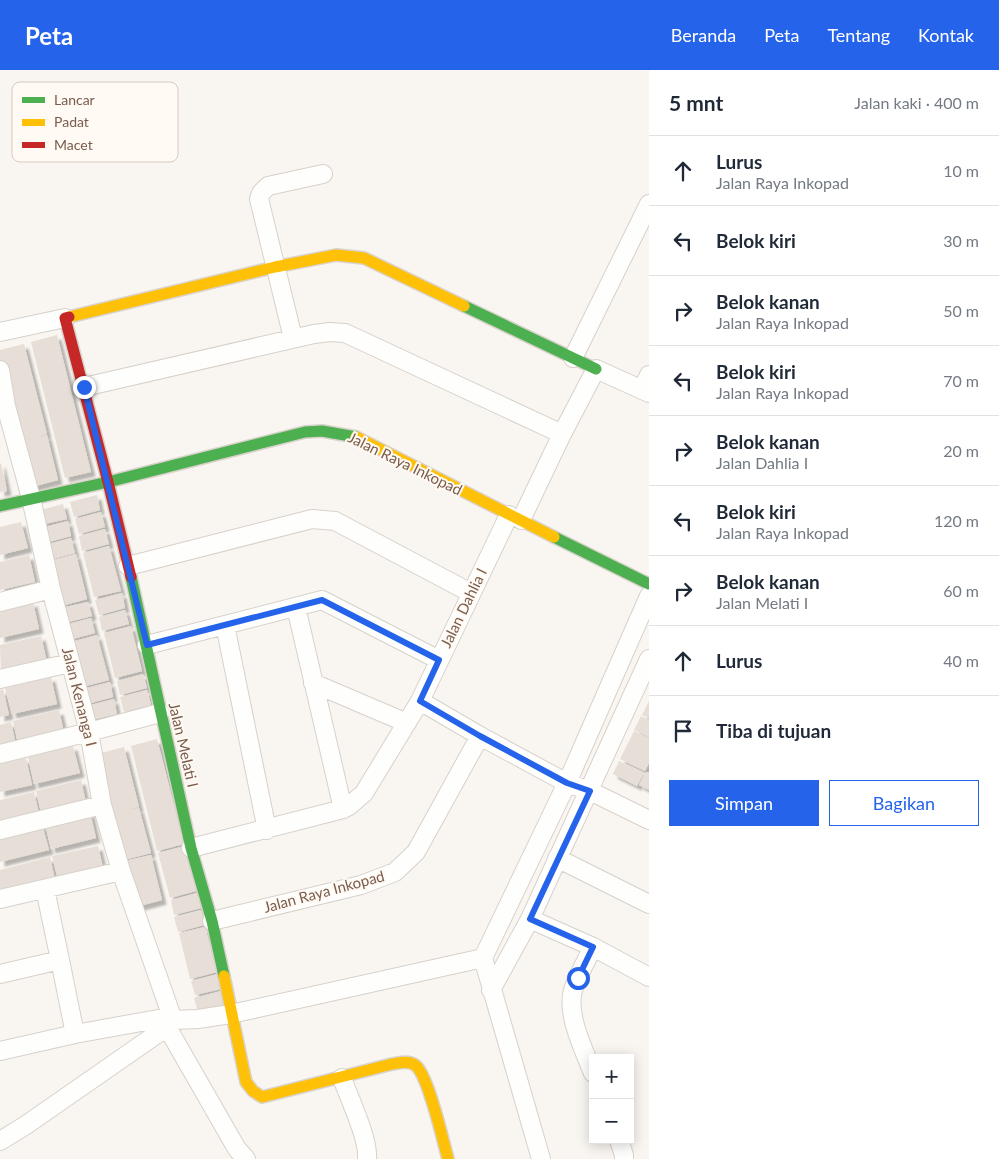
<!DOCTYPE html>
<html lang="id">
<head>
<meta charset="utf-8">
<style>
  :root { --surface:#fff; --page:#f6f6f7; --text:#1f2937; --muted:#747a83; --line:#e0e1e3; --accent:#2563eb }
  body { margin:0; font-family:Lato,sans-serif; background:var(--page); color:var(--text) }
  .controls { position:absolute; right:15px; bottom:15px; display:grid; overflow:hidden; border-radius:0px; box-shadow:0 2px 12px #0003 }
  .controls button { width:45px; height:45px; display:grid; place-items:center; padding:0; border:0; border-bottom:1px solid var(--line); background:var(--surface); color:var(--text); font:25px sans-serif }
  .stop { position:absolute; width:15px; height:15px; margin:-11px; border:4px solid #2563eb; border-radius:50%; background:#fff }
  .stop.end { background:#2563eb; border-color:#fff; box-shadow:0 1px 5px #0008 }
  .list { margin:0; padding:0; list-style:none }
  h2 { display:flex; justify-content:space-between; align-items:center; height:65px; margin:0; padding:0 20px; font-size:21px }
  h2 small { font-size:16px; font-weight:400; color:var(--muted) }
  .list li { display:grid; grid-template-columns:32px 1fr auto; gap:15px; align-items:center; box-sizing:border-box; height:70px; padding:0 20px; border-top:1px solid var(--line) }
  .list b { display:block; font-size:19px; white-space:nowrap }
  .list p { margin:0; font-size:16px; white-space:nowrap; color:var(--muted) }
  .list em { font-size:16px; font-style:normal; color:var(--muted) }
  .actions { display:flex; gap:10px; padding:15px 20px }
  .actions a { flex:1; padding:11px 0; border:1px solid var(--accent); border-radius:0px; text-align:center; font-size:18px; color:var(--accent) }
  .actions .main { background:var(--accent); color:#fff }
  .icon { flex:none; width:28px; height:28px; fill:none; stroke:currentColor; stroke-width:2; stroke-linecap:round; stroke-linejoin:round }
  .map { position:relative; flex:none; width:649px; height:1089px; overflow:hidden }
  header { display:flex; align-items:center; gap:30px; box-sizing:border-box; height:70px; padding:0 25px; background:var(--accent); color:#fff }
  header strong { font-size:24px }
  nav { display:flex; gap:28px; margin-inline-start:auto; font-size:18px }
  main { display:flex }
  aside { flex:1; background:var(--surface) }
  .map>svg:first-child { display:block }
  .building { fill:#e6ded7; filter:url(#shadow) }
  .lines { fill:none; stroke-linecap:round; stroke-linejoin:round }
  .street-casing { stroke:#d7d1cb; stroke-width:20 }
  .fast-casing { stroke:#d9d2cb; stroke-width:14 }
  .slow-casing { stroke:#d9d2cb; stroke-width:14 }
  .jam-casing { stroke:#d9d2cb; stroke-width:14 }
  .street { stroke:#fefefd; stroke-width:18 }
  .fast { stroke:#4caf50; stroke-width:11 }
  .slow { stroke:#ffc107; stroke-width:11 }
  .jam { stroke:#c62828; stroke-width:11 }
  .route { stroke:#2563eb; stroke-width:6 }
  .labels { text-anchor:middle; stroke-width:4; stroke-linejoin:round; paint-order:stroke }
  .street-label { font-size:15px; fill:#7a5c4d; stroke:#fffaf3 }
  .key { fill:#fffaf3; stroke:#d7cbc1; stroke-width:1 }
  .key-label { font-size:14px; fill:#7a5c4d }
</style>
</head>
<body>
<header>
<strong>Peta</strong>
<nav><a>Beranda</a><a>Peta</a><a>Tentang</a><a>Kontak</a></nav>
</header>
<main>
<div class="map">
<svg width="649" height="1089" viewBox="0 0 649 1089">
  <defs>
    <filter id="shadow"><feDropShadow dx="4.5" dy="4.5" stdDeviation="1" flood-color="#0004"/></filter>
  </defs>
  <rect width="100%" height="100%" fill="#f9f5f0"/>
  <path class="building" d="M57,265L91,402L65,408L31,272Z
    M24,274L47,364L37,367L47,365L58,410L32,417L0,292V280Z
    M1,393L7,421L0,422V394Z
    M97,425L100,440L74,447L70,432Z
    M63,434L67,449L40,455L37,441Z
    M101,442L105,457L79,464L75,449Z
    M68,451L71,466L45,473L41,458Z
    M21,452L28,478L0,485V457Z
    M105,459L109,474L82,481L79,466Z
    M71,468L75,483L49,490L45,475Z
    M109,476L121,521L94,527L83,483Z
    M76,484L87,529L61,536L49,491Z
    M29,485L35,512L0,520V492Z
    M122,523L125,538L99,545L95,530Z
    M33,532L39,559L0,568V540Z
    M88,532L92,546L65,553L61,538Z
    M125,540L129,554L102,561L99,547Z
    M91,548L95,563L69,570L65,555Z
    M131,556L142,601L115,608L104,563Z
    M97,565L109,610L82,617L71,572Z
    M41,566L47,592L1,603L0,575Z
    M143,604L147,618L120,625L117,611Z
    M51,607L57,634L12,644L5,618Z
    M110,612L113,627L87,634L83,619Z
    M3,619L9,645L0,647V620Z
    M147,620L151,635L124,642L120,627Z
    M114,629L117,644L91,650L87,636Z
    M649,631V648L642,645Z
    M59,640L65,667L19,678L13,651Z
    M641,646L649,650V667L634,660Z
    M11,652L17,679L0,683V655Z
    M634,661L649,668V693L645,701L620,689Z
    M157,669L184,774L157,781L131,676Z
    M73,676L80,703L34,714L28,687Z
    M124,677L139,737L128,740L139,738L151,783L124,790L97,684Z
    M26,688L32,715L0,722V694Z
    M619,691L644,703L637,716L613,704Z
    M646,702L649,703V720L639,715Z
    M81,710L87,737L42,747L36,721Z
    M34,722L40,748L0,758V730Z
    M90,742L96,768L51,779L45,753Z
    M42,754L49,780L0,792V764Z
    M98,776L104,802L59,813L52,786Z
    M185,776L196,821L170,828L158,783Z
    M151,785L162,830L136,837L125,791Z
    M50,787L56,814L0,828V800Z
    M197,823L201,838L174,845L171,830Z
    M201,840L204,855L178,862L174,847Z
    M205,857L217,902L190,909L179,863Z
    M218,904L221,919L195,925L191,911Z
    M221,921L225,936L198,942L194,928Z"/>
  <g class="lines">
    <g class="street-casing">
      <path id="street" d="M0,262L65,248
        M293,268L259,129L261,123L268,116L323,104
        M573,288L649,134
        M0,300L6,336L31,428L51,519L89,662L102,735L121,801L173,950L158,949L75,964L0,981
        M84,317L314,264L330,262L345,263L562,364
        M642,320L649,305
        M521,450L562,364L596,299L649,323
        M128,496L312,449L335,451L471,523
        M0,532L51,519
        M296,537L343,739
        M225,555L267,760
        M147,575L322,530L439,590
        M0,609L70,593
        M313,613L407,653
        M420,631L480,666L567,713L590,721L649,750
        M0,684L89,662L160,643
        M0,760L102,735
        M191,778L343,739L349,736L364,723L420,631L509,445
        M557,788L649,834
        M45,819L60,890
        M0,829L121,801
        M530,849L593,877
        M212,851L361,815L395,802L416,782L480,666
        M0,904L60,890L75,964
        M491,920L530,849L649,589
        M167,957L237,1079L246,1089
        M593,1003C584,980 566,945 573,920C578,905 586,891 593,877L649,907
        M342,1008C349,1028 369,1069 367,1089
        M619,1070L624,1085V1089
        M0,1071L26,1055L167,957L173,950L198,949L231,944L483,888
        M541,1089L483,888L567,713L649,526"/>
    </g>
    <g class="fast-casing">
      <path id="fast" d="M464,236L596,299
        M0,436L108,412L305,362L322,361L356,367
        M554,467L649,514
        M131,507L191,778L212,851L224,906"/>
    </g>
    <g class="slow-casing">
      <path id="slow" d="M69,247L275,197L336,185L364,188L464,236
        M356,367L554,467
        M224,906L246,1012L253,1021L262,1027L392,994C399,993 408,990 415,995C428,1004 443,1071 448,1089"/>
    </g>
    <g class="jam-casing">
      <path id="jam" d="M69,247L65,248L108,412L131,507"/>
    </g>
    <use href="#street" class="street"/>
    <use href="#fast" class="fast"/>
    <use href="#slow" class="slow"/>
    <use href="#jam" class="jam"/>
  </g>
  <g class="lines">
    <path class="route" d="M84,317L147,575L322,530L439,590L420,631L480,666L567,713L590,721L530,849L593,877L578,908"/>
  </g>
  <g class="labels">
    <g class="street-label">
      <text transform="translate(405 394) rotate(26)" y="5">Jalan Raya Inkopad</text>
      <text transform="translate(464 538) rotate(-64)" y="5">Jalan Dahlia I</text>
      <text transform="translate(79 627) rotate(76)" y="5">Jalan Kenanga I</text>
      <text transform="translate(183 675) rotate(77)" y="5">Jalan Melati I</text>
      <text transform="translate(324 822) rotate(-15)" y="5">Jalan Raya Inkopad</text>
    </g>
  </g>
  <rect x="12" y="12" width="166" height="80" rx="8" class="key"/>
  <rect x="22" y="27" width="23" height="6" fill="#4caf50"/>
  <rect x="22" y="49" width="23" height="7" fill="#ffc107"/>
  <rect x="22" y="72" width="23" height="6" fill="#c62828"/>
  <g class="key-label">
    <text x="54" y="35">Lancar</text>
    <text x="54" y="57">Padat</text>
    <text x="54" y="80">Macet</text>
  </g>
</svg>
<div class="controls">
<button>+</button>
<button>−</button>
</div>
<div class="stop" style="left:578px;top:908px"></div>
<div class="stop end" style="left:84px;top:317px"></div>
</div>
<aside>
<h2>5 mnt<small>Jalan kaki · 400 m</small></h2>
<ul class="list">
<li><svg class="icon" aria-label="ahead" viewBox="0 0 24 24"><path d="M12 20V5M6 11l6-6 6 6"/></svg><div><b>Lurus</b><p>Jalan Raya Inkopad</p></div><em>10 m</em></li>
<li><svg class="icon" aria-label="left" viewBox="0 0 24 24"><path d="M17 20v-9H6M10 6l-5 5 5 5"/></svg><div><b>Belok kiri</b></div><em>30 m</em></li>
<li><svg class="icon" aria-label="right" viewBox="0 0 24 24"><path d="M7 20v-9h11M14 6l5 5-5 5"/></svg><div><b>Belok kanan</b><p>Jalan Raya Inkopad</p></div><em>50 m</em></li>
<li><svg class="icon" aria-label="left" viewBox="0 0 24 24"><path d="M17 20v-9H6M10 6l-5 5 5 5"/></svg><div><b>Belok kiri</b><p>Jalan Raya Inkopad</p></div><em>70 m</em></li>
<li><svg class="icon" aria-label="right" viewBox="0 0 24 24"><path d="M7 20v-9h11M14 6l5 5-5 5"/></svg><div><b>Belok kanan</b><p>Jalan Dahlia I</p></div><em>20 m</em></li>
<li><svg class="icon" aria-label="left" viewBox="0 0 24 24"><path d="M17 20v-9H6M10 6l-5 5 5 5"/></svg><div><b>Belok kiri</b><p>Jalan Raya Inkopad</p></div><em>120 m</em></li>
<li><svg class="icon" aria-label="right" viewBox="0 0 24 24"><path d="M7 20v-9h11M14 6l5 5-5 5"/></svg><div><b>Belok kanan</b><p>Jalan Melati I</p></div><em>60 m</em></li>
<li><svg class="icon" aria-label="ahead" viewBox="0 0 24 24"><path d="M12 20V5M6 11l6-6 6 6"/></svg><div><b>Lurus</b></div><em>40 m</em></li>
<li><svg class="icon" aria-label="arrive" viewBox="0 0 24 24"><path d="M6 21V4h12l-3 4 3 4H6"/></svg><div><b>Tiba di tujuan</b></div></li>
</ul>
<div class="actions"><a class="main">Simpan</a><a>Bagikan</a></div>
</aside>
</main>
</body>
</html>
